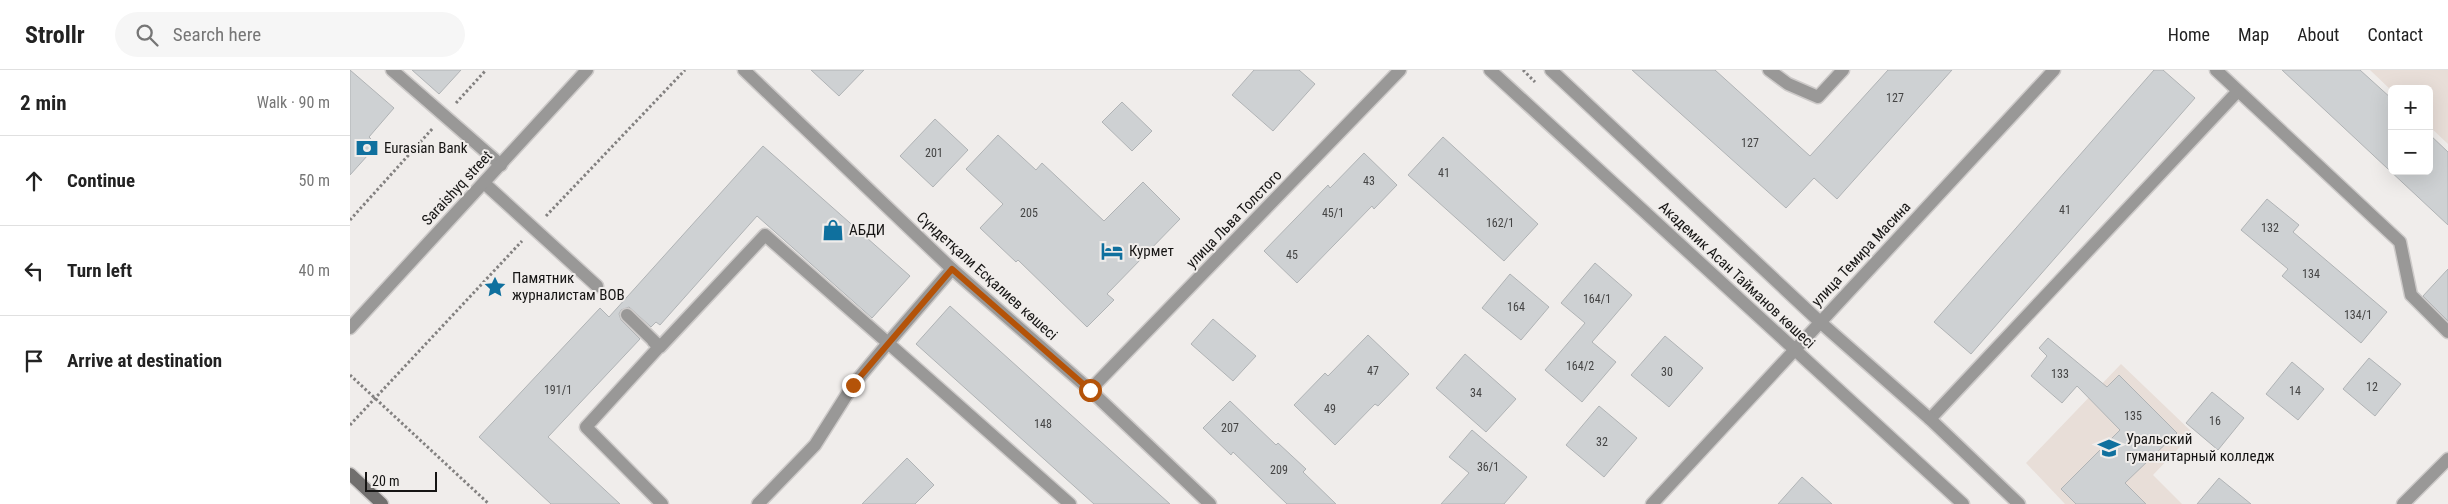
<!DOCTYPE html>
<html lang="en">
<head>
<meta charset="utf-8">
<style>
  :root { --surface:#fff; --page:#f6f6f6; --text:#222; --muted:#767676; --line:#e0e0e0 }
  body { margin:0; font-family:"Roboto Condensed",sans-serif; background:var(--page); color:var(--text) }
  .controls { position:absolute; right:15px; top:15px; display:grid; overflow:hidden; border-radius:8px; box-shadow:0 5px 20px #0002 }
  .controls button { width:45px; height:45px; display:grid; place-items:center; padding:0; border:0; border-bottom:1px solid var(--line); background:var(--surface); color:var(--text); font:25px sans-serif }
  .scale { position:absolute; left:15px; bottom:12px; width:72px; box-sizing:border-box; padding-left:5px; border:2px solid #161514; border-top:0; font-size:14px; line-height:18px; white-space:nowrap; color:#161514; -webkit-text-stroke:4px #f0edeb; paint-order:stroke }
  .stop { position:absolute; width:15px; height:15px; margin:-11px; border:4px solid #b45309; border-radius:50%; background:#fff }
  .stop.end { background:#b45309; border-color:#fff; box-shadow:0 1px 5px #0008 }
  .list { margin:0; padding:0; list-style:none }
  h2 { display:flex; justify-content:space-between; align-items:center; height:65px; margin:0; padding:0 20px; font-size:21px }
  h2 small { font-size:16px; font-weight:400; color:var(--muted) }
  .list li { display:grid; grid-template-columns:32px 1fr auto; gap:15px; align-items:center; box-sizing:border-box; height:90px; padding:0 20px; border-top:1px solid var(--line) }
  .list b { display:block; font-size:19px; white-space:nowrap }
  .list em { font-size:16px; font-style:normal; color:var(--muted) }
  .icon { flex:none; width:28px; height:28px; fill:none; stroke:currentColor; stroke-width:2; stroke-linecap:round; stroke-linejoin:round }
  .map { position:relative; flex:none; width:2098px; height:434px; overflow:hidden }
  header { display:flex; align-items:center; gap:30px; box-sizing:border-box; height:70px; padding:0 25px; background:var(--surface); border-bottom:1px solid var(--line) }
  header strong { font-size:24px }
  nav { display:flex; gap:28px; margin-inline-start:auto; font-size:18px }
  .search { width:350px; height:45px; background:var(--page); display:flex; align-items:center; gap:12px; box-sizing:border-box; padding:0 18px; border-radius:28px; color:var(--muted); font-size:19px }
  main { display:flex }
  aside { flex:1; background:var(--surface) }
  .map>svg:first-child { display:block }
  .built { fill:#e8ded8 }
  .building { fill:#ced1d3; stroke:#b0b3b5 }
  .lines { fill:none; stroke-linecap:round; stroke-linejoin:round }
  .service-casing { stroke:#cdcac9; stroke-width:15 }
  .minor-casing { stroke:#cdcac9; stroke-width:15 }
  .tertiary-casing { stroke:#cdcac9; stroke-width:15 }
  .secondary-casing { stroke:#cdcac9; stroke-width:15 }
  .path { stroke:#838180; stroke-width:3; stroke-dasharray:2.5 2.5; stroke-linecap:butt }
  .service { stroke:#999897; stroke-width:12 }
  .minor { stroke:#999897; stroke-width:12 }
  .tertiary { stroke:#999897; stroke-width:12 }
  .secondary { stroke:#716f6e; stroke-width:12 }
  .route { stroke:#b45309; stroke-width:6 }
  .labels { text-anchor:middle; stroke-width:4; stroke-linejoin:round; paint-order:stroke }
  .number-label { font-size:12px; fill:#444 }
  .poi-label { font-size:15px; fill:#161514; stroke:#f0edeb; text-anchor:start }
  .street-label { font-size:15px; fill:#161514; stroke:#f0edeb }
</style>
</head>
<body>
<header>
<strong>Strollr</strong>
<div class="search"><svg class="icon" aria-label="search" viewBox="0 0 24 24"><circle cx="10" cy="10" r="6"/><path d="M15 15l6 6"/></svg>Search here</div>
<nav><a>Home</a><a>Map</a><a>About</a><a>Contact</a></nav>
</header>
<main>
<aside>
<h2>2 min<small>Walk · 90 m</small></h2>
<ul class="list">
<li><svg class="icon" aria-label="ahead" viewBox="0 0 24 24"><path d="M12 20V5M6 11l6-6 6 6"/></svg><div><b>Continue</b></div><em>50 m</em></li>
<li><svg class="icon" aria-label="left" viewBox="0 0 24 24"><path d="M17 20v-9H6M10 6l-5 5 5 5"/></svg><div><b>Turn left</b></div><em>40 m</em></li>
<li><svg class="icon" aria-label="arrive" viewBox="0 0 24 24"><path d="M6 21V4h12l-3 4 3 4H6"/></svg><div><b>Arrive at destination</b></div></li>
</ul>
</aside>
<div class="map">
<svg width="2098" height="434" viewBox="0 0 2098 434">
  <rect width="100%" height="100%" fill="#f0edeb"/>
  <path class="built" d="M2020,0H2098V74L2079,56V19H2042V21Z
    M1771,294L1843,363L1803,405L1832,434H1715L1676,393Z"/>
  <path class="building" d="M0,0L44,38L19,67L27,75L0,105Z
    M62,0H111L89,24Z
    M461,0H514L489,26Z
    M904,0H949L965,14L923,61L882,25Z
    M1282,0H1365L1460,86L1538,0H1602L1487,129L1464,108L1436,138Z
    M1804,0H1813L1845,28L1621,284L1584,252Z
    M1932,0H2010L2042,29V101H2079V64L2098,82V155Z
    M772,32L802,61L782,81L752,52Z
    M585,49L618,80L583,117L550,86Z
    M648,65L686,100L692,93L754,151L793,112L830,149L757,224L764,230L737,257L668,190L666,192L630,158L653,134L616,99Z
    M1093,67L1188,154L1154,191L1058,105Z
    M413,76L560,206L522,248L407,146L310,255L306,252L301,257L279,237L271,240L269,244L271,250L290,269L198,367L270,434H201L129,367L250,238L259,247Z
    M1014,83L1047,115L1024,139L1022,136L947,213L914,181L978,115L980,118Z
    M1917,129L1949,155L1943,162L2037,242L2011,273L1932,206L1938,199L1891,160Z
    M1245,193L1282,225L1242,272L1266,292L1232,332L1195,300L1235,253L1211,233Z
    M2098,199V251L2073,226Z
    M1160,204L1199,237L1171,270L1132,238Z
    M600,236L820,434H744L566,274Z
    M863,249L906,286L883,311L841,274Z
    M1018,265L1059,304L1028,336L1025,334L985,375L944,335L975,303L978,306Z
    M1315,266L1353,298L1319,337L1281,305Z
    M1698,268L1757,317L1769,305L1827,363L1775,413L1796,434H1726L1711,419L1770,360L1727,316L1712,333L1681,306L1697,286L1689,278Z
    M1115,284L1166,329L1136,362L1086,318Z
    M2019,288L2051,314L2025,346L1993,319Z
    M1942,292L1974,319L1948,350L1916,324Z
    M1862,322L1894,348L1868,380L1836,353Z
    M880,331L926,375L928,373L956,399L953,402L986,434H937L883,382L881,385L853,358Z
    M1249,336L1287,368L1254,407L1216,375Z
    M1122,360L1177,407L1154,434H1091L1119,403L1099,387Z
    M557,388L584,415L565,434H512Z
    M1452,407L1482,434H1428Z
    M1869,408L1901,434H1847Z"/>
  <g class="lines">
    <g class="service-casing">
      <path id="service" d="M42,0L151,95
        M1419,0L1438,14L1468,27L1493,0
        M1866,0L2050,172L2061,225L2098,262
        M134,113L247,216
        M277,245L310,277L415,165L538,273L602,199
        M303,271L309,277L236,357L312,434
        M1580,349L1888,21
        M408,434L465,375L503,315L538,273L720,434"/>
    </g>
    <g class="minor-casing">
      <path id="minor" d="M394,0L602,199L740,320L860,434
        M1140,0L1613,434
        M1201,0L1470,252L1580,349L1669,434
        M740,320L1050,0
        M1302,434L1704,0
        M2053,434L2098,389"/>
    </g>
    <g class="tertiary-casing">
      <path id="tertiary" d="M0,258L237,0"/>
    </g>
    <g class="secondary-casing">
      <path id="secondary" d="M0,404L32,434"/>
    </g>
    <path class="path" d="M1173,0L1185,12
      M106,33L136,0
      M196,146L335,0
      M0,150L83,58
      M0,305L139,434
      M0,355L172,171"/>
    <use href="#service" class="service"/>
    <use href="#minor" class="minor"/>
    <use href="#tertiary" class="tertiary"/>
    <use href="#secondary" class="secondary"/>
  </g>
  <g class="lines">
    <path class="route" d="M503,315L602,199L740,320"/>
  </g>
  <defs>
    <g id="bank-bare" transform="scale(1.725)"><path d="M-6-4H6V4H-6ZM0-2.3a2.3 2.3 0 1 0 0 4.6a2.3 2.3 0 1 0 0-4.6Z" fill="#0f709e" stroke="#f0edeb" stroke-width="2.5" paint-order="stroke"/></g>
    <g id="shop-bare" transform="scale(1.725)"><path d="M-5-2.5h2.3a2.7 3.5 0 0 1 5.4 0H5L5.5 6h-11ZM-1.5-2.5h3a1.5 2.3 0 0 0-3 0Z" fill="#0f709e" stroke="#f0edeb" stroke-width="2.5" paint-order="stroke"/></g>
    <g id="hotel-bare" transform="scale(1.725)"><path d="M-6-4.5h1.5V1H6V5H4.5V3h-9V5H-6ZM-4 0a1.8 1.8 0 1 1 3.6 0ZM.5 0V-2.5h3Q6-2.5 6 0Z" fill="#0f709e" stroke="#f0edeb" stroke-width="2.5" paint-order="stroke"/></g>
    <g id="sight-bare" transform="scale(1.725)"><path d="M0-6L1.8-2.2L6-1.7L2.9 1.2L3.7 5.4L0 3.3L-3.7 5.4L-2.9 1.2L-6-1.7L-1.8-2.2Z" fill="#0f709e" stroke="#f0edeb" stroke-width="2.5" paint-order="stroke"/></g>
    <g id="university-bare" transform="scale(1.725)"><path d="M0-5L7-2L0 1L-7-2ZM-4 1L0 2.5L4 1V4Q0 6-4 4Z" fill="#0f709e" stroke="#f0edeb" stroke-width="2.5" paint-order="stroke"/></g>
  </defs>
  <g fill-rule="evenodd">
    <use href="#bank-bare" x="17" y="78"/>
    <use href="#shop-bare" x="483" y="160"/>
    <use href="#hotel-bare" x="762" y="181"/>
    <use href="#sight-bare" x="145" y="217"/>
    <use href="#university-bare" x="1759" y="378"/>
  </g>
  <g class="labels">
    <g class="number-label">
      <text x="1545" y="32">127</text>
      <text x="1400" y="77">127</text>
      <text x="584" y="87">201</text>
      <text x="1094" y="107">41</text>
      <text x="1019" y="115">43</text>
      <text x="1715" y="144">41</text>
      <text x="679" y="147">205</text>
      <text x="983" y="147">45/1</text>
      <text x="1150" y="157">162/1</text>
      <text x="1920" y="162">132</text>
      <text x="942" y="189">45</text>
      <text x="1961" y="208">134</text>
      <text x="1247" y="233">164/1</text>
      <text x="1166" y="241">164</text>
      <text x="2008" y="249">134/1</text>
      <text x="1230" y="300">164/2</text>
      <text x="1023" y="305">47</text>
      <text x="1317" y="306">30</text>
      <text x="1710" y="308">133</text>
      <text x="2022" y="321">12</text>
      <text x="208" y="324">191/1</text>
      <text x="1945" y="325">14</text>
      <text x="1126" y="327">34</text>
      <text x="980" y="343">49</text>
      <text x="1783" y="350">135</text>
      <text x="1865" y="355">16</text>
      <text x="693" y="358">148</text>
      <text x="880" y="362">207</text>
      <text x="1252" y="376">32</text>
      <text x="1138" y="401">36/1</text>
      <text x="929" y="404">209</text>
    </g>
    <g class="poi-label">
      <text x="34" y="83">Eurasian Bank</text>
      <text x="499" y="165">АБДИ</text>
      <text x="779" y="186">Курмет</text>
      <text x="162" y="213">Памятник<tspan x="162" dy="17">журналистам ВОВ</tspan></text>
      <text x="1776" y="374">Уральский<tspan x="1776" dy="17">гуманитарный колледж</tspan></text>
    </g>
    <g class="street-label">
      <text transform="translate(107 118) rotate(-47)" y="5">Saraishyq street</text>
      <text transform="translate(884 149) rotate(-46)" y="5">улица Льва Толстого</text>
      <text transform="translate(1511 184) rotate(-47)" y="5">улица Темира Масина</text>
      <text transform="translate(1387 205) rotate(43)" y="5">Академик Асан Тайманов көшесі</text>
      <text transform="translate(637 206) rotate(42)" y="5">Сүндетқали Есқалиев көшесі</text>
    </g>
  </g>
</svg>
<div class="controls">
<button>+</button>
<button>−</button>
</div>
<div class="scale">20 m</div>
<div class="stop" style="left:740px;top:320px"></div>
<div class="stop end" style="left:503px;top:315px"></div>
</div>
</main>
</body>
</html>
